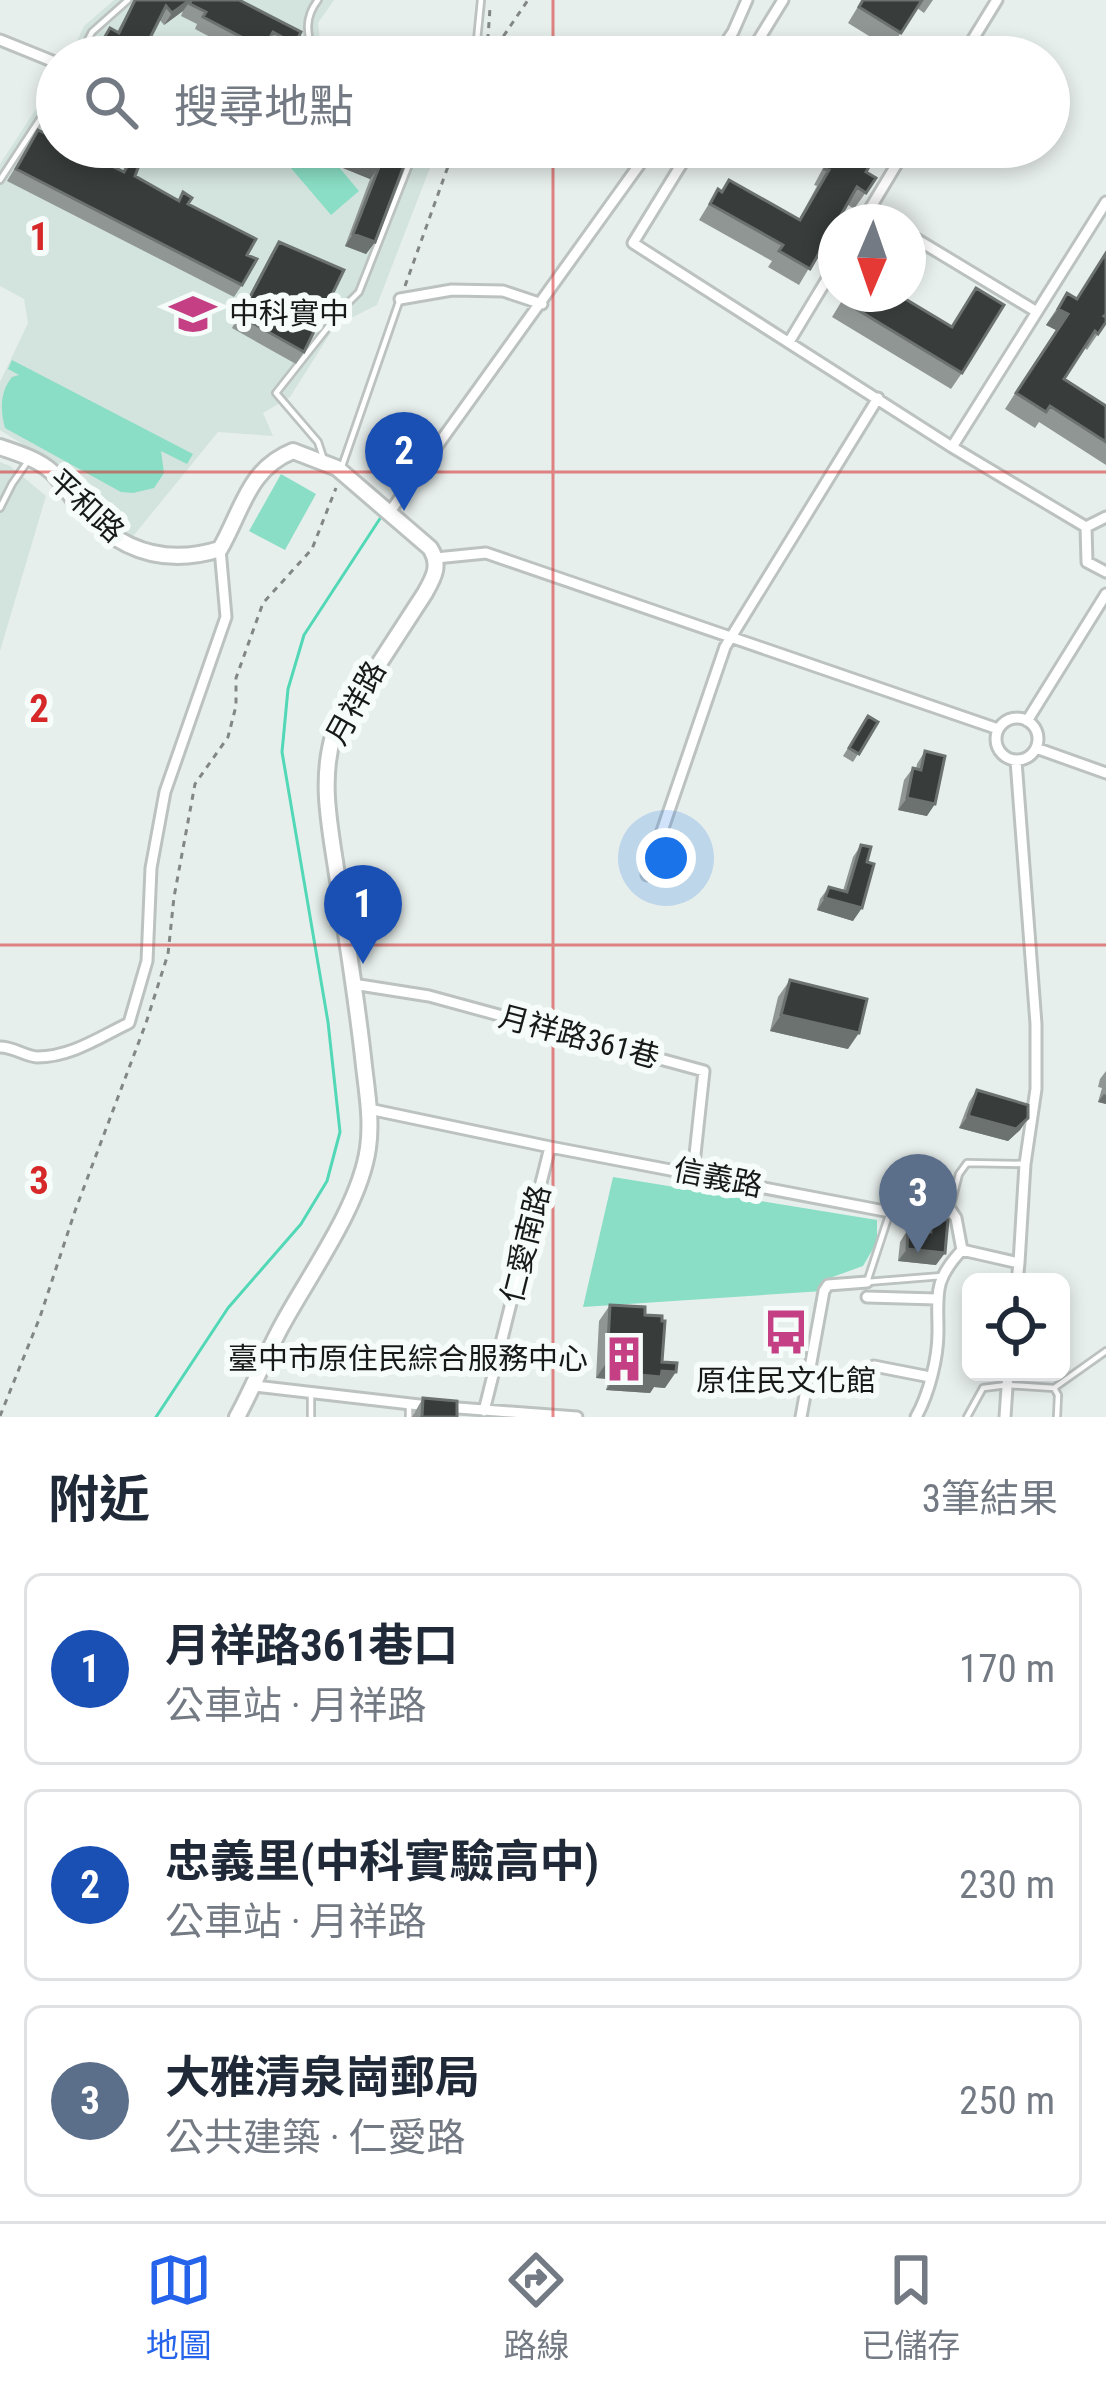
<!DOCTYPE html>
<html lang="zh-TW">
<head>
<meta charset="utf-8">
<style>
  :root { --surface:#fff; --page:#f6f6f7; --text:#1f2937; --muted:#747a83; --line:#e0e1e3; --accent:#2563eb }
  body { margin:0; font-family:"Roboto Condensed","Noto Sans TC",sans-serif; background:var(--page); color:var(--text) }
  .controls { position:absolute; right:36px; bottom:36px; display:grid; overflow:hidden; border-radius:18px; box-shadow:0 6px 18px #0003 }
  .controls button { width:108px; height:108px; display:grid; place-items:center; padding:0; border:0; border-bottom:3px solid var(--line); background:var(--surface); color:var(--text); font:60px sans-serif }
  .compass { position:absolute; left:818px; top:204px; width:108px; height:108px; border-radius:50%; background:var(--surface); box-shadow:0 6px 18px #0003; rotate:182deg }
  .you { position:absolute; left:666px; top:858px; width:42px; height:42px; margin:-30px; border:9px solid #fff; border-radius:50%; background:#1a73e8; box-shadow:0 0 0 18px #1a73e833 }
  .badge { display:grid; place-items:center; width:78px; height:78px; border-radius:50%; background:var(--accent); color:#fff; font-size:39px; font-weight:700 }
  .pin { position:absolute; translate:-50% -99px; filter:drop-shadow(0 3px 6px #0008) }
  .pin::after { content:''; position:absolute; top:63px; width:42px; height:36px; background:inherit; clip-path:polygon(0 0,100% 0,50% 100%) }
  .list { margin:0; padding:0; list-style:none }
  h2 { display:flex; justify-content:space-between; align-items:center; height:156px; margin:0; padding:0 48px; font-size:51px }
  h2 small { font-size:39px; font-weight:400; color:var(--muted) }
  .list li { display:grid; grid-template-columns:78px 1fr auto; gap:36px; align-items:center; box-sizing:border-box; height:192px; margin:0 24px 24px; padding:0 24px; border:3px solid var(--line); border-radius:18px }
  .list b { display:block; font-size:45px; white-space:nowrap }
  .list p { margin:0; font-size:39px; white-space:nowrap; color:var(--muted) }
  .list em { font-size:39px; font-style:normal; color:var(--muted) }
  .icon { flex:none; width:66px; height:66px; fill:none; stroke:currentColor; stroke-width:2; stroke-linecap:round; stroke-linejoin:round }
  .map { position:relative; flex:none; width:1106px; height:1417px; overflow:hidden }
  .search { position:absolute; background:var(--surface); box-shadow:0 6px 18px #0003; left:36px; right:36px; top:36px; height:132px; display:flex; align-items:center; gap:30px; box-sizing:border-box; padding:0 42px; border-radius:66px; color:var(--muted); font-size:45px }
  .sheet { height:804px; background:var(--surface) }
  nav { display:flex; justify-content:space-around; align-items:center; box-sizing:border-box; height:168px; border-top:3px solid var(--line); background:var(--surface); font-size:33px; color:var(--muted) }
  nav a { display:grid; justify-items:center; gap:6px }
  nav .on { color:var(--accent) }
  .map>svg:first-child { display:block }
  .built { fill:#d3e3dd }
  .green { fill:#8adec5 }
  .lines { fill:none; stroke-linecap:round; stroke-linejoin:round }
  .stream { stroke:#52d8b6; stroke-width:3 }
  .lane-casing { stroke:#bcc2c0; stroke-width:10 }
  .street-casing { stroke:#bcc2c0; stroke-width:15 }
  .secondary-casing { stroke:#bcc2c0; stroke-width:20 }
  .path { stroke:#828785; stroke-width:3; stroke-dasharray:6 6; stroke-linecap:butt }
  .lane { stroke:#fff; stroke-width:4.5 }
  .street { stroke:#fff; stroke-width:9 }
  .secondary { stroke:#fff; stroke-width:14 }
  .wall { fill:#909694 }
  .shaded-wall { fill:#6c7270 }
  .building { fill:#383d3b; stroke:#6c7270; stroke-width:3 }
  .grid { fill:none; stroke:#d62828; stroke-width:3; stroke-opacity:0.55 }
  .labels { text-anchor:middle; stroke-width:12; stroke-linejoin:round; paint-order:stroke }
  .poi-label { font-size:30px; fill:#181a19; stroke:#f5fcf9; text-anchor:start }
  .street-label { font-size:30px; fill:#181a19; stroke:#f5fcf9 }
  .grid-label { font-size:39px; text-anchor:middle; font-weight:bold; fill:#d62828; stroke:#f5fcf9; stroke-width:12; stroke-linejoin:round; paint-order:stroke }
</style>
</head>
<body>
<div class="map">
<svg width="1106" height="1417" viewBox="0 0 1106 1417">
  <rect width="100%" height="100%" fill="#e7efec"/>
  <path class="built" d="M114,0H334L318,23L322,57H70L84,26Z
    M57,77V147H438L377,305L335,326L290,397L263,413L273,436L218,432L130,540L104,524L76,495L51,462L0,430V382L28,323L24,299L0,286V164Z
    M0,462L10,466L46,496L0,651Z"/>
  <path class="green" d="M273,147H322L359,191L331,215Z
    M12,360L193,454L187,464L161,451L164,473L154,488L133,493L121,492L5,428C0,409 0,392 12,377L19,375L8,369Z
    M281,474L316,494L285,550L249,531Z
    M613,1177L877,1220V1242L863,1266L827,1279L823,1291L583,1307Z"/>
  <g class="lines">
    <path class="stream" d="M156,1417L228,1308L301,1224L327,1181L340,1132L328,1022L282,752L288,689L304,635L381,517"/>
    <g class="lane-casing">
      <path id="lane" d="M481,0L476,50L482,57
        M590,45L606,57
        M79,57L92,32L128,0
        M313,57C308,35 303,19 318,0
        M0,180L57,93
        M323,457L318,442L276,393L343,308L359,292L416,147
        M341,469L400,299
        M0,508L12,484L28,461
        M950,1209L959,1174L967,1163L1025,1164
        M890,1212L867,1282L942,1276
        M1054,1388L1106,1351
        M311,1417V1393
        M409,1417V1404
        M967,1417L983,1388L1007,1385L1054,1388L1058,1395L1057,1417"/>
    </g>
    <g class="street-casing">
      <path id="street" d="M0,40L57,63
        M716,57L733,32L747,0
        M748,57L783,0
        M962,57L997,0
        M692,147L633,243L952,447L1086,527
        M869,210L888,222
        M862,222L907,147
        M908,234L1037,312
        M400,299L452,290L503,291L542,304
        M789,342L836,264
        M952,447L1106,202
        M389,513L652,147
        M1106,517L1086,527L1087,562L1106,572
        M436,558L486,553L998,729
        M996 739a21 21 0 1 1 42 0a21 21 0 1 1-42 0Z
        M1027,721L1106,594
        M1036,748L1106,773
        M1016,761L1036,1024V1089L1025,1164L1019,1263
        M647,875L725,647L878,398
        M353,984L429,996L704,1071L693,1173
        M0,1047C14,1047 24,1056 37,1057C71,1057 100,1037 129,1023L147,961L151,868L165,792L226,617L220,549
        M369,1109L550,1147L890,1212L950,1209L956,1218L962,1250L1019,1263L1017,1282
        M867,1297L936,1299
        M874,1366L930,1377
        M255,1386L428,1406
        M445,1407L577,1417
        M484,1411L550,1147
        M801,1417L824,1291L828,1285L867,1282
        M916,1417C929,1394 938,1358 938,1332C938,1293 933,1281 962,1250
        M1005,1417L1008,1372"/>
    </g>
    <g class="secondary-casing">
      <path id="secondary" d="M0,447C17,453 38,459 52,472C63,482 71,498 82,509C120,551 166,566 220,549C243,509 248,469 293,451L337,468L430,548C441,565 434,577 425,593L334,733C320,778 329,822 336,868C346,934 357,1000 364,1066C367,1092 372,1121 368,1148C360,1206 309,1275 281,1327C265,1357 253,1388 237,1417"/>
    </g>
    <path class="path" d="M487,52L490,8
      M490,56L528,0
      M546,57L584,47
      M405,286L455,147
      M0,1416L40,1317L75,1211L146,1023L168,954L174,897L195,784L228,737L236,706V678L263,603L312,549L336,488"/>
    <use href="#lane" class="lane"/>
    <use href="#street" class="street"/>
    <use href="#secondary" class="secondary"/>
  </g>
  <path class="wall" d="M134,0H239L295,44L287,56L266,45L259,57H248L195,29L197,24L181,16L183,11L164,25L159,19L151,36L163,43L205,57H92L110,28L117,32Z
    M862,0H933L924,13L917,8L890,49L848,23Z
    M38,130L123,172L129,163L135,176L178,200L183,192L188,204L247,255L242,285L234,297L7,181Z
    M117,147H154L144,161Z
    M339,147H411L375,242L366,254L345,246L370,179L343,168L335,158Z
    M841,147H880L866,172L876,178L854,209L847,204L799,285L768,267L772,261L699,220L718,189L721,191L729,180L799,219L817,186L814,185L823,168L835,152L837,154Z
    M279,242L304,352L296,364L232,328L271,254Z
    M976,288L962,373L951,389L832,317L846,294H897L951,327Z
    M1067,293L1104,316L1106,322L1087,350L1085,348L1064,379L1106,406V465L1039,422L1035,428L1005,409L1056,330L1046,325Z
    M868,716L878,722L853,762L843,756Z
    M925,751L927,816L898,810L904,780L913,768L916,769L917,764Z
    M861,845L853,921L817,910L820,899L829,887L843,891L853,857Z
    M790,980L848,1049L770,1031L778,997Z
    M1106,1071V1104L1098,1102L1102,1088L1098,1087L1100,1079Z
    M977,1090L1028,1118L1020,1130L1008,1141L959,1128L969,1102Z
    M932,1219L936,1265L898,1261L900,1242L908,1229L924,1231Z
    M610,1305L645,1315L662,1362L665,1388L654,1387L650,1393L606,1390L609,1379L596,1378L599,1321Z
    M423,1398L457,1417H412Z"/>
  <path class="shaded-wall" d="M191,0L183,11L164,25L172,13Z
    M352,156L379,167L370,179L343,168Z
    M353,234L375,242L366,254L345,246Z
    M1058,309L1068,314L1056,330L1046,325Z
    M907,798L935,804L927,816L898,810Z
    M825,898L862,908L853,921L817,910Z
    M781,1015L859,1033L848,1049L770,1031Z
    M1104,1094L1106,1095V1104L1098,1102Z
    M968,1116L1028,1118L1020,1130L1008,1141L959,1128Z
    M907,1249L945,1253L936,1265L898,1261Z
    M607,1362L626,1363L676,1372L665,1388L654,1387L650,1393L606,1390L618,1373V1366L609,1379L596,1378Z"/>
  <path class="building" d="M135,0H190L172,13L166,6L151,36L163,43L166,39L205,57H124L121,55L120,57H93L110,28L119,33Z
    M191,0H239L301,32L295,44L273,32L264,49L203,17L206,12L190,4Z
    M863,0H922L901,33L859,7Z
    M808,40L837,57H797Z
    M38,130L57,139V147H73L124,172L129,163L138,168L135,176L179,201L183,192L192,198L188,204L256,239L247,255L257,259L242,285L16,169Z
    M345,147H411L375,242L353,234L379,167L352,156Z
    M843,147H880L866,172L876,178L866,193L857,187L810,269L779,251L783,245L710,204L718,189L722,192L729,180L800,220L829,170L825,169L835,152L838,156Z
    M279,242L344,270L304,352L240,316Z
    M1106,253V314L1104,316L1106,317V322L1098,334L1095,331L1064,379L1106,406V442L1050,406L1046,412L1016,393L1068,314L1058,309L1067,293L1077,299Z
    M976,288L1004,305L962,373L843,301L848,294H897L952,327Z
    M868,716L878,722L859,754L849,748Z
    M925,751L945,756L935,804L907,798L913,768L921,770Z
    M861,845L871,847L867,862L874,864L862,908L825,898L829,887L847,892Z
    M790,980L867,999L859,1033L781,1015Z
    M977,1090L1028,1105V1118L1016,1129L968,1116Z
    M932,1219L948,1220L945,1253L907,1249L908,1229L931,1232Z
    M610,1305L645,1307V1315L662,1316V1321H665L662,1362L677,1363L676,1372L662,1371L661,1377L618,1373V1366L626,1363L607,1362Z
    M423,1398L457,1401V1417H422Z"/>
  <path class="grid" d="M553,0V57M553,147V1417M0,472H1106M0,945H1106"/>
  <defs>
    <g id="school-bare" transform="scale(3.6)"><path d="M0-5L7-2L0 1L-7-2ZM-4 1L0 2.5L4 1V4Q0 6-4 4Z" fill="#c43f83" stroke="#f5fcf9" stroke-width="2.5" paint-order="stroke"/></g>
    <g id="bus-bare" transform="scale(3.6)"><path d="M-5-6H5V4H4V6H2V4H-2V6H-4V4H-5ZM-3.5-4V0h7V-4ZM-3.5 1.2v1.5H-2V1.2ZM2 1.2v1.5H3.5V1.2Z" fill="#c43f83" stroke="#f5fcf9" stroke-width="2.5" paint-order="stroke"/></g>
    <g id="building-bare" transform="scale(3.6)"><path d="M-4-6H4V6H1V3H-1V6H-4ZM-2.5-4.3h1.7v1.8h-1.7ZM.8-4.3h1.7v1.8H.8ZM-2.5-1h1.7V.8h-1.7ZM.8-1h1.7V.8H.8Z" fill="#c43f83" stroke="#f5fcf9" stroke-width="2.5" paint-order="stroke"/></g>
  </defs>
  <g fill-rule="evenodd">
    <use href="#school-bare" x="193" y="314"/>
    <use href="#bus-bare" x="786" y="1332"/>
    <use href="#building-bare" x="624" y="1359"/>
  </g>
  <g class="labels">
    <g class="poi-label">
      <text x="229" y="324">中科實中</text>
      <text x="588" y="1369" text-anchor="end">臺中市原住民綜合服務中心</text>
      <text x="786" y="1391" text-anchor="middle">原住民文化館</text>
    </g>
    <g class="street-label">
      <text transform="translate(86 506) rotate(43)" y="10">平和路</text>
      <text transform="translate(356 703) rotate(-61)" y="10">月祥路</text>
      <text transform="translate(579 1037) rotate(15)" y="10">月祥路361巷</text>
      <text transform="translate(718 1178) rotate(11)" y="10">信義路</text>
      <text transform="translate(526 1244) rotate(-76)" y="10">仁愛南路</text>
    </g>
  </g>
  <g class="grid-label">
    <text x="39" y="250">1</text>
    <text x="39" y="722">2</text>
    <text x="39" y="1194">3</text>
  </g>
</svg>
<div class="controls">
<button><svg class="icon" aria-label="locate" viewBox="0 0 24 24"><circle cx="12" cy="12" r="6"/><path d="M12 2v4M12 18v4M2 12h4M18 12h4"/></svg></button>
</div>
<svg class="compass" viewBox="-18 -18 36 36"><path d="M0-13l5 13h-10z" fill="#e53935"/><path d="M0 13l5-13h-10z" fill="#747a83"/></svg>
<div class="you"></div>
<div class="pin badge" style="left:363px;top:964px;background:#1a4fb4">1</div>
<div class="pin badge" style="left:404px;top:511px;background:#1a4fb4">2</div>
<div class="pin badge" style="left:918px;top:1253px;background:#5c6f8a">3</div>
<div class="search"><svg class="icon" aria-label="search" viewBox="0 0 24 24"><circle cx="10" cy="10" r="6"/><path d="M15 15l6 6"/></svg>搜尋地點</div>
</div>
<section class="sheet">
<h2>附近<small>3筆結果</small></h2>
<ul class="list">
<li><span class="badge" style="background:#1a4fb4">1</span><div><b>月祥路361巷口</b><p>公車站 · 月祥路</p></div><em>170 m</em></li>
<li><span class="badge" style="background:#1a4fb4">2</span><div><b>忠義里(中科實驗高中)</b><p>公車站 · 月祥路</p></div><em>230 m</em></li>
<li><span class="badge" style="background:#5c6f8a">3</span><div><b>大雅清泉崗郵局</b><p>公共建築 · 仁愛路</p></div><em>250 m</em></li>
</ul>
</section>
<nav>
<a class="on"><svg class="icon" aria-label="map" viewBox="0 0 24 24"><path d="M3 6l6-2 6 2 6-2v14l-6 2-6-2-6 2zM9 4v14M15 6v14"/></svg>地圖</a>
<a><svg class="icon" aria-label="directions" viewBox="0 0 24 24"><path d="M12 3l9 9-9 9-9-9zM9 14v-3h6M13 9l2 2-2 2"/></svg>路線</a>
<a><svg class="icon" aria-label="saved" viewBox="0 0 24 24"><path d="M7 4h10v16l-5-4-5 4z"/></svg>已儲存</a>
</nav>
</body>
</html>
